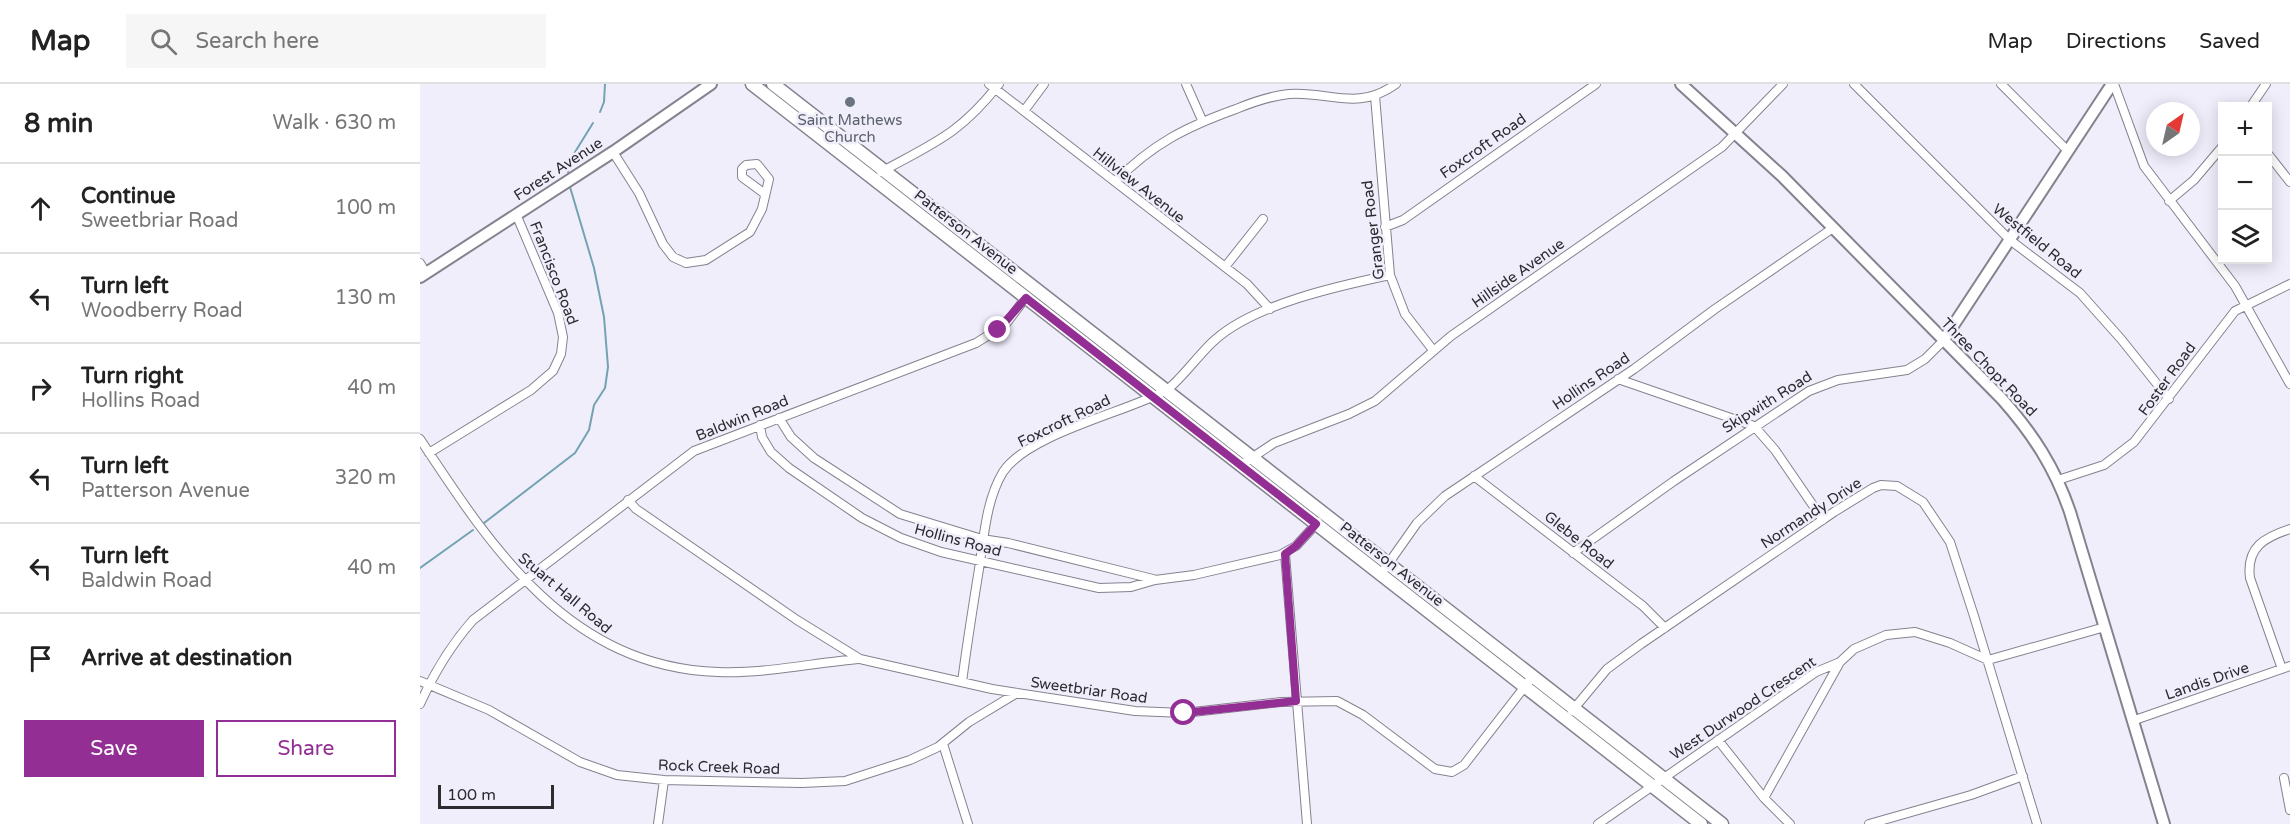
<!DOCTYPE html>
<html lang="en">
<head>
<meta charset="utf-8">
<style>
  :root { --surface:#fff; --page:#f6f6f6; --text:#222; --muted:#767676; --line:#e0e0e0; --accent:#932e95 }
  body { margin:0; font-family:"Varela Round",sans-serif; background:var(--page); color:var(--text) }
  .controls { position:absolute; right:18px; top:18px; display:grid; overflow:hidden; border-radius:0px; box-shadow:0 3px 15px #0003 }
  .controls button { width:54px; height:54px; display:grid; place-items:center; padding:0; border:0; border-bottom:2px solid var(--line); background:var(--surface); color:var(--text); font:30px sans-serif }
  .compass { position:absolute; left:1726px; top:18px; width:54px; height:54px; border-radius:50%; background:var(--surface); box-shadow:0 3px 15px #0003; rotate:34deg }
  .scale { position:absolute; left:18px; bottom:15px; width:116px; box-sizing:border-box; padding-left:6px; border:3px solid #2c2b30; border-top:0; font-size:16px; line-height:21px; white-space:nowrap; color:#2c2b30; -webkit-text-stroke:4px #f1eefc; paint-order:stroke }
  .stop { position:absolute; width:18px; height:18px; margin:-14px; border:4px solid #932e95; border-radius:50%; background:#fff }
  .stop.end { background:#932e95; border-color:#fff; box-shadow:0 2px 6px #0008 }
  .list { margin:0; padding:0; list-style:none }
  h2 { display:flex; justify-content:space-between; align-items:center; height:78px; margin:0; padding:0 24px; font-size:26px }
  h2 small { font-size:20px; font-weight:400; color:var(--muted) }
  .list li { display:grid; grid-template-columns:39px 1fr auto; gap:18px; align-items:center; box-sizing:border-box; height:90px; padding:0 24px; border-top:2px solid var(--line) }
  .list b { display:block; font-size:22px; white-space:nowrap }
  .list p { margin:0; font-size:20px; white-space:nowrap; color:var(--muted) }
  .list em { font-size:20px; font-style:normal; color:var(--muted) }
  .actions { display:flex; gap:12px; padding:18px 24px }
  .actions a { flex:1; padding:14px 0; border:2px solid var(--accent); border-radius:0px; text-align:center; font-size:21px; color:var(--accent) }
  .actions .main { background:var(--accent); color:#fff }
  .icon { flex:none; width:33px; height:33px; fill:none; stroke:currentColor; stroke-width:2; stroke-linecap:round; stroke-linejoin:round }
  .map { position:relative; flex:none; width:1870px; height:740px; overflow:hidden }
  header { display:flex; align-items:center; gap:36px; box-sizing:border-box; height:84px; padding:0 30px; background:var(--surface); border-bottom:2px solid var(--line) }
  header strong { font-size:28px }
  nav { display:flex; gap:33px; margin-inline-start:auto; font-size:21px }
  .search { width:420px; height:54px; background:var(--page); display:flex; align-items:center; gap:15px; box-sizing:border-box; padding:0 21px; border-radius:0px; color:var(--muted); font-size:22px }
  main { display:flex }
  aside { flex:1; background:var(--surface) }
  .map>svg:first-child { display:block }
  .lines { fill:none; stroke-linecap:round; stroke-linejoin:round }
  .stream { stroke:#73a2b3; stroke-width:2 }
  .street-casing { stroke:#85828e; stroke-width:10 }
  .secondary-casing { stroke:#85828e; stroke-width:14 }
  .primary-casing { stroke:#85828e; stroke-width:15 }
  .street { stroke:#fff; stroke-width:8 }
  .secondary { stroke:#fff; stroke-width:10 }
  .primary { stroke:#fff; stroke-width:12 }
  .route { stroke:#932e95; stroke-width:8 }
  .worship-dot { fill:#6b7280; stroke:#f1eefc; stroke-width:2 }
  .labels { text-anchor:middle; stroke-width:5; stroke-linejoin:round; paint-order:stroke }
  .worship-label { font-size:15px; fill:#5b616d; stroke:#f1eefc }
  .street-label { font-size:15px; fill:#2c2b30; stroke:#f1eefc }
</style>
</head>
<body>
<header>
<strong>Map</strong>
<div class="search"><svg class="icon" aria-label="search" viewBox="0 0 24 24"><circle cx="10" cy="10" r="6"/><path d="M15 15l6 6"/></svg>Search here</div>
<nav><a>Map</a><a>Directions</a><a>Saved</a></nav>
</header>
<main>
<aside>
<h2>8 min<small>Walk · 630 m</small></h2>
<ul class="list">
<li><svg class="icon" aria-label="ahead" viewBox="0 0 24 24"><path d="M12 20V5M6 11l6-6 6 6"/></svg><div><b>Continue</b><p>Sweetbriar Road</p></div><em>100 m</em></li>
<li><svg class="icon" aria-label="left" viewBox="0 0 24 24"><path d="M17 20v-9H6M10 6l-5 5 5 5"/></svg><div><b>Turn left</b><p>Woodberry Road</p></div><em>130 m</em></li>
<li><svg class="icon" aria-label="right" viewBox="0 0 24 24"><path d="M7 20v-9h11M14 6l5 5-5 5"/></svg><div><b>Turn right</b><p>Hollins Road</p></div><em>40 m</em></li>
<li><svg class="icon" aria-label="left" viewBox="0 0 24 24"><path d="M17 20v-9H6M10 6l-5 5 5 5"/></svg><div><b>Turn left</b><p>Patterson Avenue</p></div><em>320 m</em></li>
<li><svg class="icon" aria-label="left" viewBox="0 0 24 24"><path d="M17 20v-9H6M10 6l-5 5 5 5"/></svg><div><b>Turn left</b><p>Baldwin Road</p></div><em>40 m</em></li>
<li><svg class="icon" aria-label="arrive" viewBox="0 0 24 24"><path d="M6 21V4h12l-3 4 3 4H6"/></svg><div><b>Arrive at destination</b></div></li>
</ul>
<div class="actions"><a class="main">Save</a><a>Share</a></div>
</aside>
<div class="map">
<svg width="1870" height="740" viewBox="0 0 1870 740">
  <rect width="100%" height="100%" fill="#f1eefc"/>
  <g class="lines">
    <path class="stream" d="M180,28L184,18L185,0
      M148,88L147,81L173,39
      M64,439L155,369L169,346L174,321L185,304L188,283L184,233L174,184L150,103
      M0,484L53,446"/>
    <g class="street-casing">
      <path id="street" d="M569,0L827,200L850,225
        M766,0L782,36
        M1434,0L1590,156L1660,209L1701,255L1749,315
        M1581,0L1648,67
        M1694,0L1724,82L1815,202L1870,300
        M955,12L970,191L985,230L1013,266
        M1831,22L1846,0
        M604,27L624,0
        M193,68L219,109L243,160L253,173L266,179L286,176L330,148L342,125L349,95L337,80L326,81L322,85V93L345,110
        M1848,70L1870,98
        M461,88C514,59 540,50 579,0
        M695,98C732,60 766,43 816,25C833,18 850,12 869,10C910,7 937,28 976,0
        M1749,117L1774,96L1802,63
        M965,143L983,136L1176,0
        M0,179L6,189
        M805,183L843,135
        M1198,295L1334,342L1355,366L1403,436
        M359,334L371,353L394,374L480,430L562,455L588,459L733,495
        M340,341L342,353L351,368L369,384L442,434L481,454L521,468L679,504L711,503L735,496L774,491L860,471L876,462L898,438
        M0,355C73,466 150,583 298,588C344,590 392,579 438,575
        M9,369L111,306L133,287L141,270L143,253L138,229L96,130
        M821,381L854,359L929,330L955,317L1031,252L1302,63L1363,0
        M1054,392L1223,522L1245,544
        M1638,396L1684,381L1714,358L1815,227L1870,200
        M208,416L216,425L377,536L440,575L572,605L715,627L764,629L861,618L917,617L943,631L1015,685L1032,688L1044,681L1113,592
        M1153,469L1254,397L1389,307L1418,296L1487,286L1505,275L1523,257
        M865,470L887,740
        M961,490L997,439L1025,412L1214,285L1295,225L1413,144
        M1862,585L1830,494C1826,463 1845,453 1870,445
        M0,597L69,626L160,678L197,691L244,696L382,699L425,697L490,676L518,663L549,638L597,609
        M542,598C547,560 553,522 559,485C564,453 566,416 583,388C608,350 706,328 745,307C757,301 782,266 796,255C836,220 918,202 970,191
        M0,620C14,589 30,562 53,536L274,367L556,259L585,241L607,212
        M1152,627L1187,585L1221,560L1414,428L1453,404L1461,401L1477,402L1503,418L1530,458L1554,532L1617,740
        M1712,637L1870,582
        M1298,656L1344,714L1370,740
        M523,660L548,740
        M1864,694L1870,726
        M1344,714L1420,578L1434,565L1466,551L1495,548L1530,559L1568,576L1685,543
        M238,740L244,696
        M1178,740L1396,588L1420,578
        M1449,740L1551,711L1603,692"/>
    </g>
    <g class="secondary-casing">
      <path id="secondary" d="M1261,0L1362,92L1582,315C1613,350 1635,384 1650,428L1744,740
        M0,193L193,68L291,0
        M1523,257L1692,0"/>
    </g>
    <g class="primary-casing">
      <path id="primary" d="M332,0L1281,740
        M353,0L1302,740"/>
    </g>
    <use href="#street" class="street"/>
    <use href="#secondary" class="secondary"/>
    <use href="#primary" class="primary"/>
  </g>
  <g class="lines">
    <path class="route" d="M578,246L606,214L896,440L876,462L865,470L876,617L764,629"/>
  </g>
  <circle class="worship-dot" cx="430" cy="18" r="6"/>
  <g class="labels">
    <g class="worship-label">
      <text x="430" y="41">Saint Mathews<tspan x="430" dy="17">Church</tspan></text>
    </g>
    <g class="street-label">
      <text transform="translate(1063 62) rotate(-35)" y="5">Foxcroft Road</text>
      <text transform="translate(138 85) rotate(-33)" y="5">Forest Avenue</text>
      <text transform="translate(719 101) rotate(38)" y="5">Hillview Avenue</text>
      <text transform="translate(953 146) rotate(-97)" y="5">Granger Road</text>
      <text transform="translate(546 148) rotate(38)" y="5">Patterson Avenue</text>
      <text transform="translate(1617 157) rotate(39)" y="5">Westfield Road</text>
      <text transform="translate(134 189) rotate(69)" y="5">Francisco Road</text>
      <text transform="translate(1098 189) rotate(-35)" y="5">Hillside Avenue</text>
      <text transform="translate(1569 283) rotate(46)" y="5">Three Chopt Road</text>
      <text transform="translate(1747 295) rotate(-54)" y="5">Foster Road</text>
      <text transform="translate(1171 297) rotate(-34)" y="5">Hollins Road</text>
      <text transform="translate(1347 318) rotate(-32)" y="5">Skipwith Road</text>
      <text transform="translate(322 334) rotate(-22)" y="5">Baldwin Road</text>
      <text transform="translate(644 337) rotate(-26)" y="5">Foxcroft Road</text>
      <text transform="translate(1391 429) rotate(-33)" y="5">Normandy Drive</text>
      <text transform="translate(538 456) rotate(15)" y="5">Hollins Road</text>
      <text transform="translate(1159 456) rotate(38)" y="5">Glebe Road</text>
      <text transform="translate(972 480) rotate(38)" y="5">Patterson Avenue</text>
      <text transform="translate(145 509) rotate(40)" y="5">Stuart Hall Road</text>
      <text transform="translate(1787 597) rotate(-19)" y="5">Landis Drive</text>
      <text transform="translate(669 606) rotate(8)" y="5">Sweetbriar Road</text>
      <text transform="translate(1323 624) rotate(-34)" y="5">West Durwood Crescent</text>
      <text transform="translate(299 683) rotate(2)" y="5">Rock Creek Road</text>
    </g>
  </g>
</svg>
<div class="controls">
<button>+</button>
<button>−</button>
<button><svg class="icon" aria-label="layers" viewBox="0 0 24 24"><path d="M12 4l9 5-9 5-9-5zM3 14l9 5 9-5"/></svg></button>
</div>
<svg class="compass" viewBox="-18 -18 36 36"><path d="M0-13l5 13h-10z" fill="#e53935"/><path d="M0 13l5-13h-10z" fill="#767676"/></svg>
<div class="scale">100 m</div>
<div class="stop" style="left:764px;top:629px"></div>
<div class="stop end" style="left:578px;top:246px"></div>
</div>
</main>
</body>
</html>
